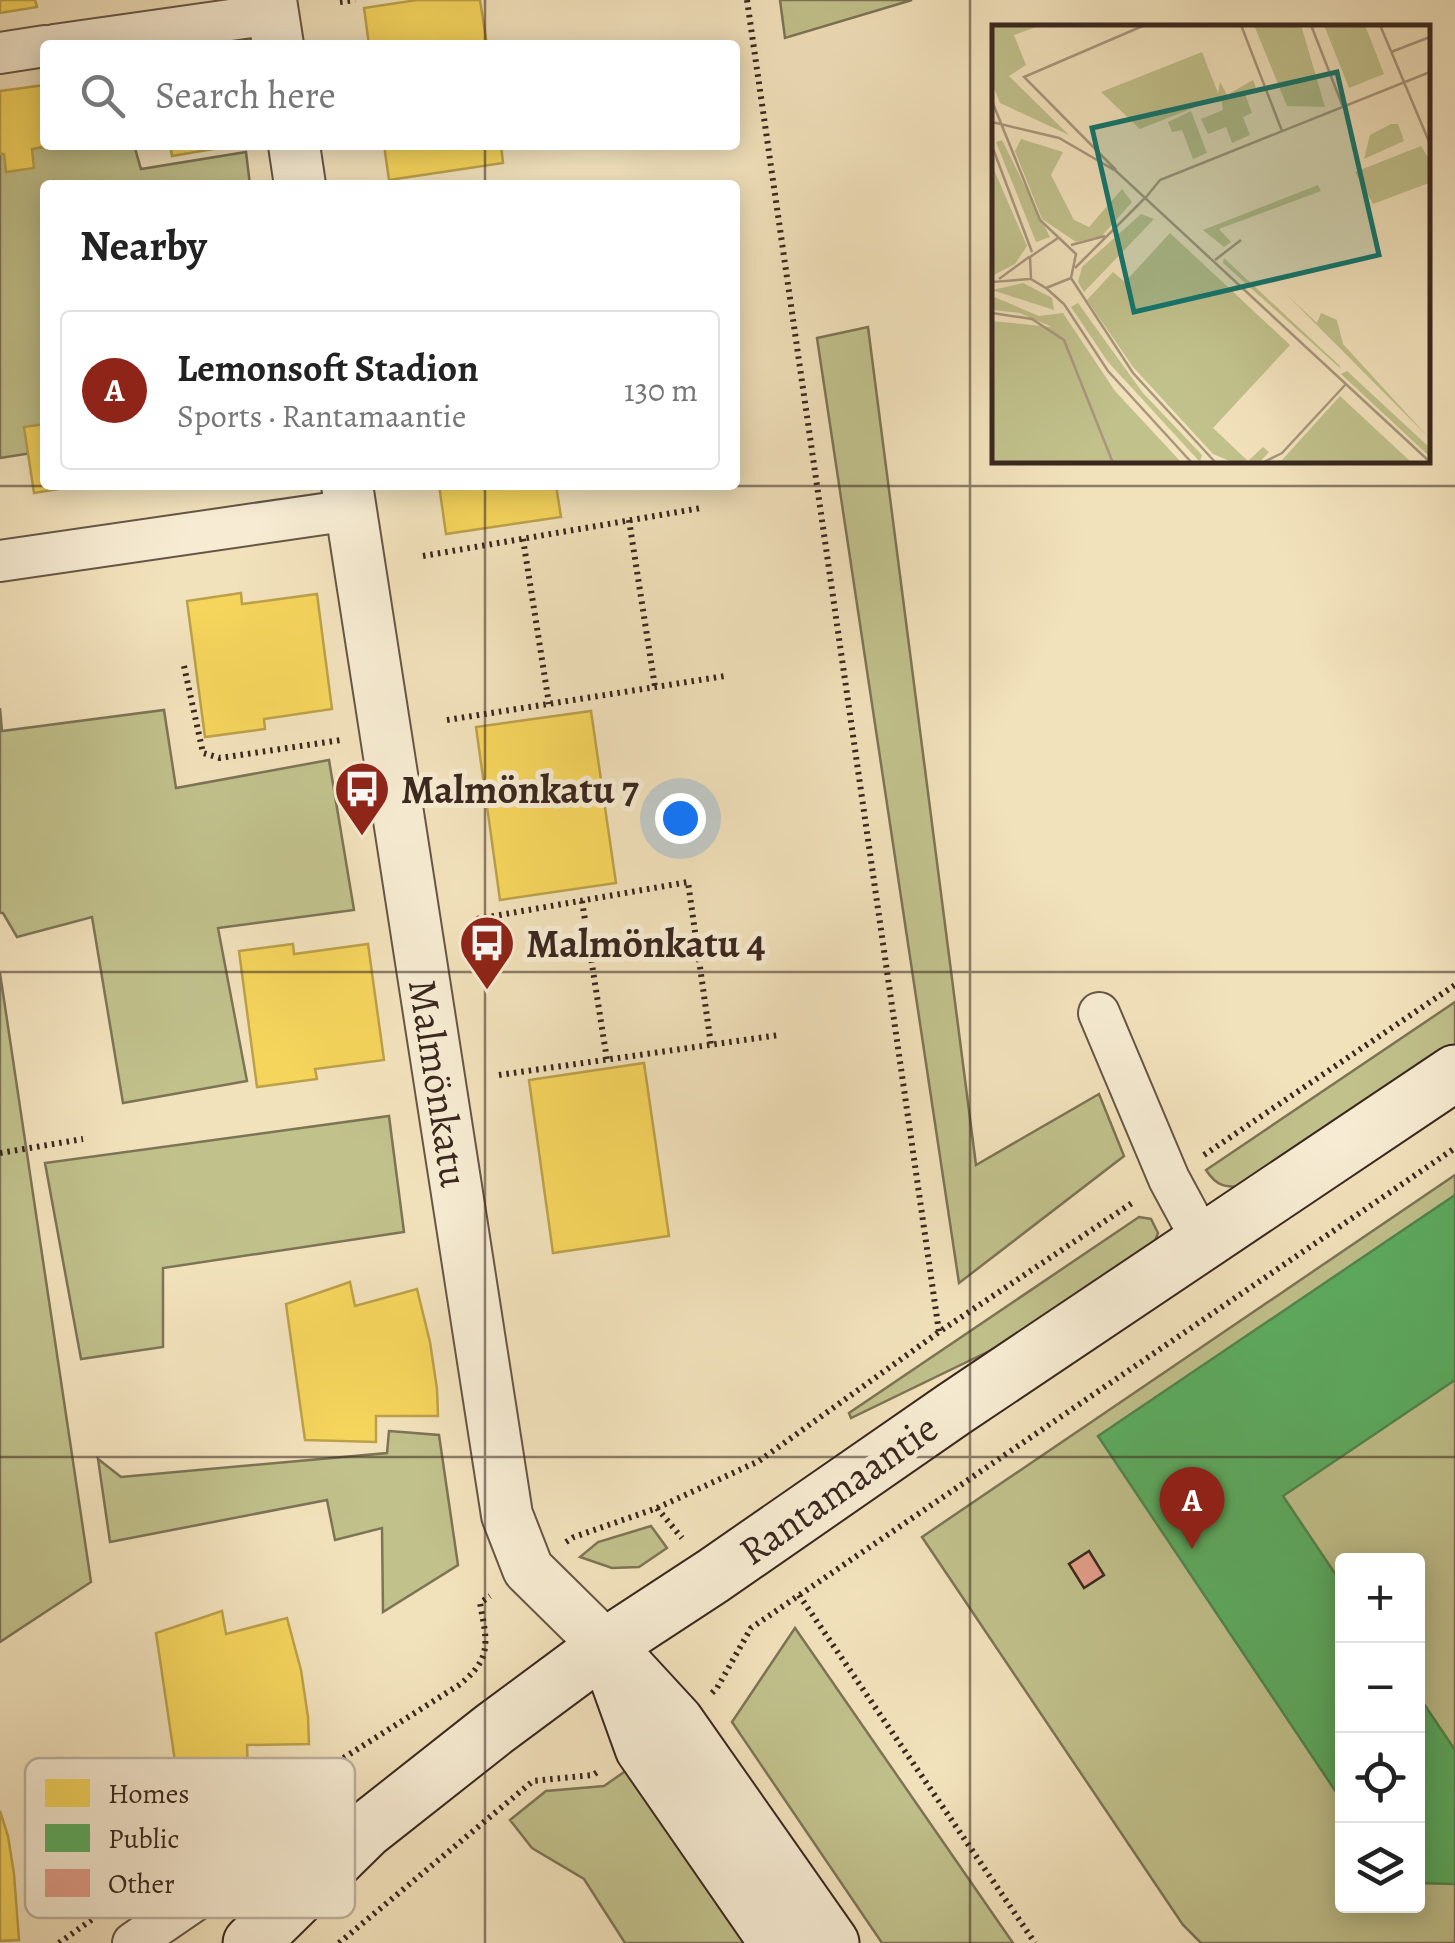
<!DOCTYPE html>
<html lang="en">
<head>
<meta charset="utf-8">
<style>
  :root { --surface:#fff; --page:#f2f2f2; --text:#222; --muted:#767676; --line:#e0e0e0; --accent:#8f2418 }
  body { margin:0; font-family:Alegreya,serif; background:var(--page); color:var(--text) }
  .controls { position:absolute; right:30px; bottom:30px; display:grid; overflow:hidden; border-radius:10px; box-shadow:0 5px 25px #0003 }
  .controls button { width:90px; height:90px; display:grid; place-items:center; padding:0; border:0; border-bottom:2px solid var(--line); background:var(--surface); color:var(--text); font:50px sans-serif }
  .you { position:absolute; left:680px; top:818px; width:35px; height:35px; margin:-25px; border:8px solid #fff; border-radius:50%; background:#1a73e8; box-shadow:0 0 0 15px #1a73e833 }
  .badge { display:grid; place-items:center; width:65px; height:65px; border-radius:50%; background:var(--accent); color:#fff; font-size:32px; font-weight:700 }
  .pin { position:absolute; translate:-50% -82px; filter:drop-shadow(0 2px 5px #0008) }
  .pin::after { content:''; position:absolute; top:52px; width:35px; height:30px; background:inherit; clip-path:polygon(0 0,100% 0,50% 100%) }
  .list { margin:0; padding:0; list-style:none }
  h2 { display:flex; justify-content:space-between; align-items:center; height:130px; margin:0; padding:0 40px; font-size:42px }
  h2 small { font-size:32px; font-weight:400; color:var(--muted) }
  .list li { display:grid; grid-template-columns:65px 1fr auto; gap:30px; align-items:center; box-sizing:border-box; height:160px; margin:0 20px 20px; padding:0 20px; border:2px solid var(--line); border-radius:10px }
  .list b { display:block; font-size:38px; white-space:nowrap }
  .list p { margin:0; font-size:32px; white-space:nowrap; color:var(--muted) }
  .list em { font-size:32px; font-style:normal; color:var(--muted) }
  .icon { flex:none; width:55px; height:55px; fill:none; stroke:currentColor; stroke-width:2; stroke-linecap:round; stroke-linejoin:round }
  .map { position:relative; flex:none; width:1455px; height:1943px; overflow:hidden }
  .search { position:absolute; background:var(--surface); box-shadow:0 5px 25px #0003; left:40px; top:40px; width:700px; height:110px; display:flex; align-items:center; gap:25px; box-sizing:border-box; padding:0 35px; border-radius:10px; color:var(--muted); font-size:38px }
  .panel { position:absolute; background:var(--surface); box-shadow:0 5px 25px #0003; left:40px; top:180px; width:700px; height:310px; border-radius:10px }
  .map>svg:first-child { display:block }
  .green { fill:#c1c18c; stroke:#7d7456; stroke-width:2.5; fill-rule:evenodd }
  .homes { fill:#f6d55c; stroke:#bda14a; stroke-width:2.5 }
  .public { fill:#5aae61; stroke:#50864d; stroke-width:2.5 }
  .building { fill:#e39e89; stroke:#39271f; stroke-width:2.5 }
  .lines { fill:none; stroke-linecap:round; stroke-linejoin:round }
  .minor-casing { stroke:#675646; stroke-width:44 }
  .tertiary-casing { stroke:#675646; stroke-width:54 }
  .secondary-casing { stroke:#39271f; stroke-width:59 }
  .path { stroke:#39271f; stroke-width:6; stroke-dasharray:2.5 5; stroke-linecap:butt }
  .minor { stroke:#f7ecd3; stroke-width:40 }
  .tertiary { stroke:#f7ecd3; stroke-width:50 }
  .secondary { stroke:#f7ecd3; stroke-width:55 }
  .grid { fill:none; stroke:#39271f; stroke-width:2.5; stroke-opacity:0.55 }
  .labels { text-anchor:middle; stroke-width:10; stroke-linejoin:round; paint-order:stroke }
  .poi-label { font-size:40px; font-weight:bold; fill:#39271f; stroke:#f7ecd3; text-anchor:start }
  .street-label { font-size:40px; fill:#39271f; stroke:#f7ecd3 }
  .inset-road { fill:none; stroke:#a8977d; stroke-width:2.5 }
  .view { fill:#0f766e; fill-opacity:0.15; stroke:#0f766e; stroke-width:5 }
  .inset-edge { fill:none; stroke:#39271f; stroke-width:5 }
  .key { fill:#f7ecd3; stroke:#beb19d; stroke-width:2.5 }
  .key-label { font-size:28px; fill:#39271f }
</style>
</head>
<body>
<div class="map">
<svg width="1455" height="1943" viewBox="0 0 1455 1943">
  <rect width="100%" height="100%" fill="#f2e2bc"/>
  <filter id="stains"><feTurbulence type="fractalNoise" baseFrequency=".002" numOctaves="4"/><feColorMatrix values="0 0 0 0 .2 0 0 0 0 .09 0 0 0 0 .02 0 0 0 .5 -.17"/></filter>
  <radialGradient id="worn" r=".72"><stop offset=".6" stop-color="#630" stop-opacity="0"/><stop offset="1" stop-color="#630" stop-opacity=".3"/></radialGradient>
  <path class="green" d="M780,0H912L785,38Z
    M0,137L45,145H134L141,169L246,152L250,185H45V451L0,458Z
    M868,327L976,1165L1099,1094L1124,1156L959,1283L817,338Z
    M0,708L2,731L164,710L176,788L329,760L354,910L218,928L247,1081L123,1103L92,917L17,937L3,913H0Z
    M0,973L91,1582L0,1642Z
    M1455,1002V1045L1245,1187C1225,1187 1217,1187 1206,1170Z
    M389,1116L404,1232L163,1268V1347L81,1359L45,1163Z
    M1455,1175V1943H1201L1183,1925L922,1537ZM1342,1560H1418V1906H1342Z
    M1139,1217L1151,1219L1158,1233L1151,1252L1010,1341L851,1418L849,1413Z
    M389,1431L439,1435L458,1565L383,1612L382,1528L335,1540L327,1500L110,1542L98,1459L121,1477L387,1453Z
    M651,1526L667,1548L639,1567L612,1568L580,1557L598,1542Z
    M795,1628L1013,1943H882L732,1722Z
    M627,1770L756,1943H625L584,1879L532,1848L510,1820L546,1791L604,1786Z"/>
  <path class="homes" d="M0,0H35L37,7L0,13Z
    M417,0H480L487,45H369L364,8Z
    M45,85V145H54L32,149L34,168L6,172L4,154H0V91Z
    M170,145H218L219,148L172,156Z
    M384,145H501L503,163L389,180Z
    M43,415H45V485H82L34,493L24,427L45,424Z
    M439,485H556L561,517L446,534Z
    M241,593L242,604L317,594L332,709L264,719L265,729L205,737L187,601Z
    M591,711L616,883L500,900L476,727Z
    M293,944L294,954L368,944L384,1060L315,1069L317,1079L257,1087L239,951Z
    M644,1063L669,1236L553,1253L529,1080Z
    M350,1282L355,1306L417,1289L430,1342L437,1389L438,1416H376V1442L305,1440L286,1304Z
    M222,1611L226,1634L287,1618L301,1670L308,1717L309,1744L247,1745L248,1770L176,1768L156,1633Z
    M0,1811L8,1836L14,1874L19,1940L0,1941Z"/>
  <path class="public" d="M1455,1195V1380L1283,1496L1342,1584V1801L1098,1436Z
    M1418,1695L1455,1750V1884L1418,1883Z"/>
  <path class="building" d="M1089,1551L1104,1575L1084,1588L1069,1564Z"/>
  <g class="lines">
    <g class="minor-casing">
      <path id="minor" d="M54,45L273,14
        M0,53L45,46
        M0,561L351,510
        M1099,1013L1169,1179L1203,1242
        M133,1943L197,1899L292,1842L366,1830"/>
    </g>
    <g class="tertiary-casing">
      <path id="tertiary" d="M271,0L278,45
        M294,145L300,185
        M347,485L507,1515L528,1569L606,1646"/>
    </g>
    <g class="secondary-casing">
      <path id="secondary" d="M606,1646L676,1722L831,1943
        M616,1673L643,1748L778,1943
        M251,1943L366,1830L494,1729L606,1646L713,1576L954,1409L1455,1073"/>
    </g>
    <path class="path" d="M747,0L939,1332
      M340,2L355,0
      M629,520L655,687
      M523,539L549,704
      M423,556L701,508
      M184,666L203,753L220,758L341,740
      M447,720L725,676
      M582,901L607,1060
      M477,919L688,882L711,1045
      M499,1075L779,1035
      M0,1153L83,1139
      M1204,1155L1455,985
      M657,1508L682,1538
      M566,1542L574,1537L657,1508L759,1461L939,1332L1135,1201
      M799,1595L1035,1943
      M712,1693L717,1688L751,1628L1455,1148
      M280,1798L459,1685C493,1658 487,1642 480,1603L490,1596
      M59,1943L101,1913
      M339,1943L533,1781L593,1775L599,1771"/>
    <use href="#minor" class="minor"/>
    <use href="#tertiary" class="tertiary"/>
    <use href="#secondary" class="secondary"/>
  </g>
  <path class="grid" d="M485,0V45M970,0V1943M485,145V185M485,485V1943M0,486H1455M0,972H1455M0,1457H1455"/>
  <defs>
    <g id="bus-pin" transform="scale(2.875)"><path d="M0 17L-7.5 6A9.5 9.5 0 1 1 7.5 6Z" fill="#8f2418" stroke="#f7ecd3"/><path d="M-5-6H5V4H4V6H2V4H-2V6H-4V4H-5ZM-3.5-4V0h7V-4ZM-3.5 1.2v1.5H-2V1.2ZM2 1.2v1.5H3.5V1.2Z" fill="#fff"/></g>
  </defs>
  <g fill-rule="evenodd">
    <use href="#bus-pin" x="362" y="789"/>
    <use href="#bus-pin" x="487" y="943"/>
  </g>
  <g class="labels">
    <g class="poi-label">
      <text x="401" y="803">Malmönkatu 7</text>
      <text x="526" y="957">Malmönkatu 4</text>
    </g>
    <g class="street-label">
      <text transform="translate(439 1083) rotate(81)" y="14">Malmönkatu</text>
      <text transform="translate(838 1489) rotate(-35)" y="14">Rantamaantie</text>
    </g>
  </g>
  <g transform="translate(992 25)">
    <rect width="438" height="438" fill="#f2e2bc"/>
    <path d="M0,0H50L22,10L34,40L17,51L77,110L8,78L0,58ZM262,0H309L333,82L295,81ZM332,0H373L392,49L357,63ZM210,27L226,68L228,57L235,70L261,55L265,65L253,69L260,88L251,92L258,110L240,118L234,102L216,109L209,94L231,85L229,72L148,104L109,67ZM199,86L215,128L201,134L190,105L180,107L176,97ZM399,99H406L412,116L372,134L378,110ZM29,114L71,127L59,150L82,195L97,202L130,164L140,177L110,211L84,217L50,194L23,126ZM10,115L58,212L44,217L4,117ZM429,121L437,134V158L381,179L363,147ZM0,140L35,221L23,239L0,251ZM326,160L329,166L227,204L239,217L232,222L211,205ZM149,189L162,194L92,267L86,257L90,242ZM178,208L298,320L221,403L256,436L271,422L277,427L267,438L240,437L221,429L141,342L95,275L121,247L133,257ZM232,233L348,341V343L231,238ZM31,258L60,273L62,285L0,265ZM294,269L325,298L329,288L345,295L351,319L437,413ZM0,271L47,291L71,288L123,366L189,437H0V296L60,302L28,288L0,285ZM86,278L151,368L210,430L208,437L116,337L79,282ZM355,346L437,422V431L349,349ZM348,371L419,437L274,438L290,435Z" fill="#c1c18c"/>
    <path class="inset-road" d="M249,0L290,106M319,0L351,82M388,0L438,119M399,27L438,12M0,76L48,195L84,229L79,253L54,263L39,254L38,232L66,213M0,97L67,113L124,146L438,437M0,121L40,227M124,145L32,52L153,0M155,171L168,155L438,47M79,220L113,211M223,235L249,215M83,243L155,171M79,253L141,348L224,438M7,254L37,232M0,257L38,254M54,263L72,279L116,346L200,438M0,288L40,294L72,315L121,438M270,438L290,428L354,359"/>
    <path class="view" d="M345,47L387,230L142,287L100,103Z"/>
    <rect width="438" height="438" class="inset-edge"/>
  </g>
  <rect x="25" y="1758" width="330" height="160" rx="15" class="key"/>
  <rect x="45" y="1779" width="45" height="28" fill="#f6d55c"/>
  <rect x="45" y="1824" width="45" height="28" fill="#5aae61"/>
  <rect x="45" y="1869" width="45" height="28" fill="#e39e89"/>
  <g class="key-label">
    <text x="108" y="1803">Homes</text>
    <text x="108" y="1848">Public</text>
    <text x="108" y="1893">Other</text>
  </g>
  <rect width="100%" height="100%" filter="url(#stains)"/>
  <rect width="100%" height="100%" fill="url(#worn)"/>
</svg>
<div class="controls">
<button>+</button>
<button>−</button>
<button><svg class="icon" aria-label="locate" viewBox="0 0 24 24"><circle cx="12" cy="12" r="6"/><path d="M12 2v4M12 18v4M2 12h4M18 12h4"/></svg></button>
<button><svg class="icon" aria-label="layers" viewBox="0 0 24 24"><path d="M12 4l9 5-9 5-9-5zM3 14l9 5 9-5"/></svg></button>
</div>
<div class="you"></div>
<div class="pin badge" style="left:1192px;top:1549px">A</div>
<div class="search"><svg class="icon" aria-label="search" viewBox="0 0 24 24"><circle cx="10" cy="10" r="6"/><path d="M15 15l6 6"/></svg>Search here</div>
<section class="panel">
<h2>Nearby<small></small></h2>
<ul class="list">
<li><span class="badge">A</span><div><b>Lemonsoft Stadion</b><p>Sports · Rantamaantie</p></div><em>130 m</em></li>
</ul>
</section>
</div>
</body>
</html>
